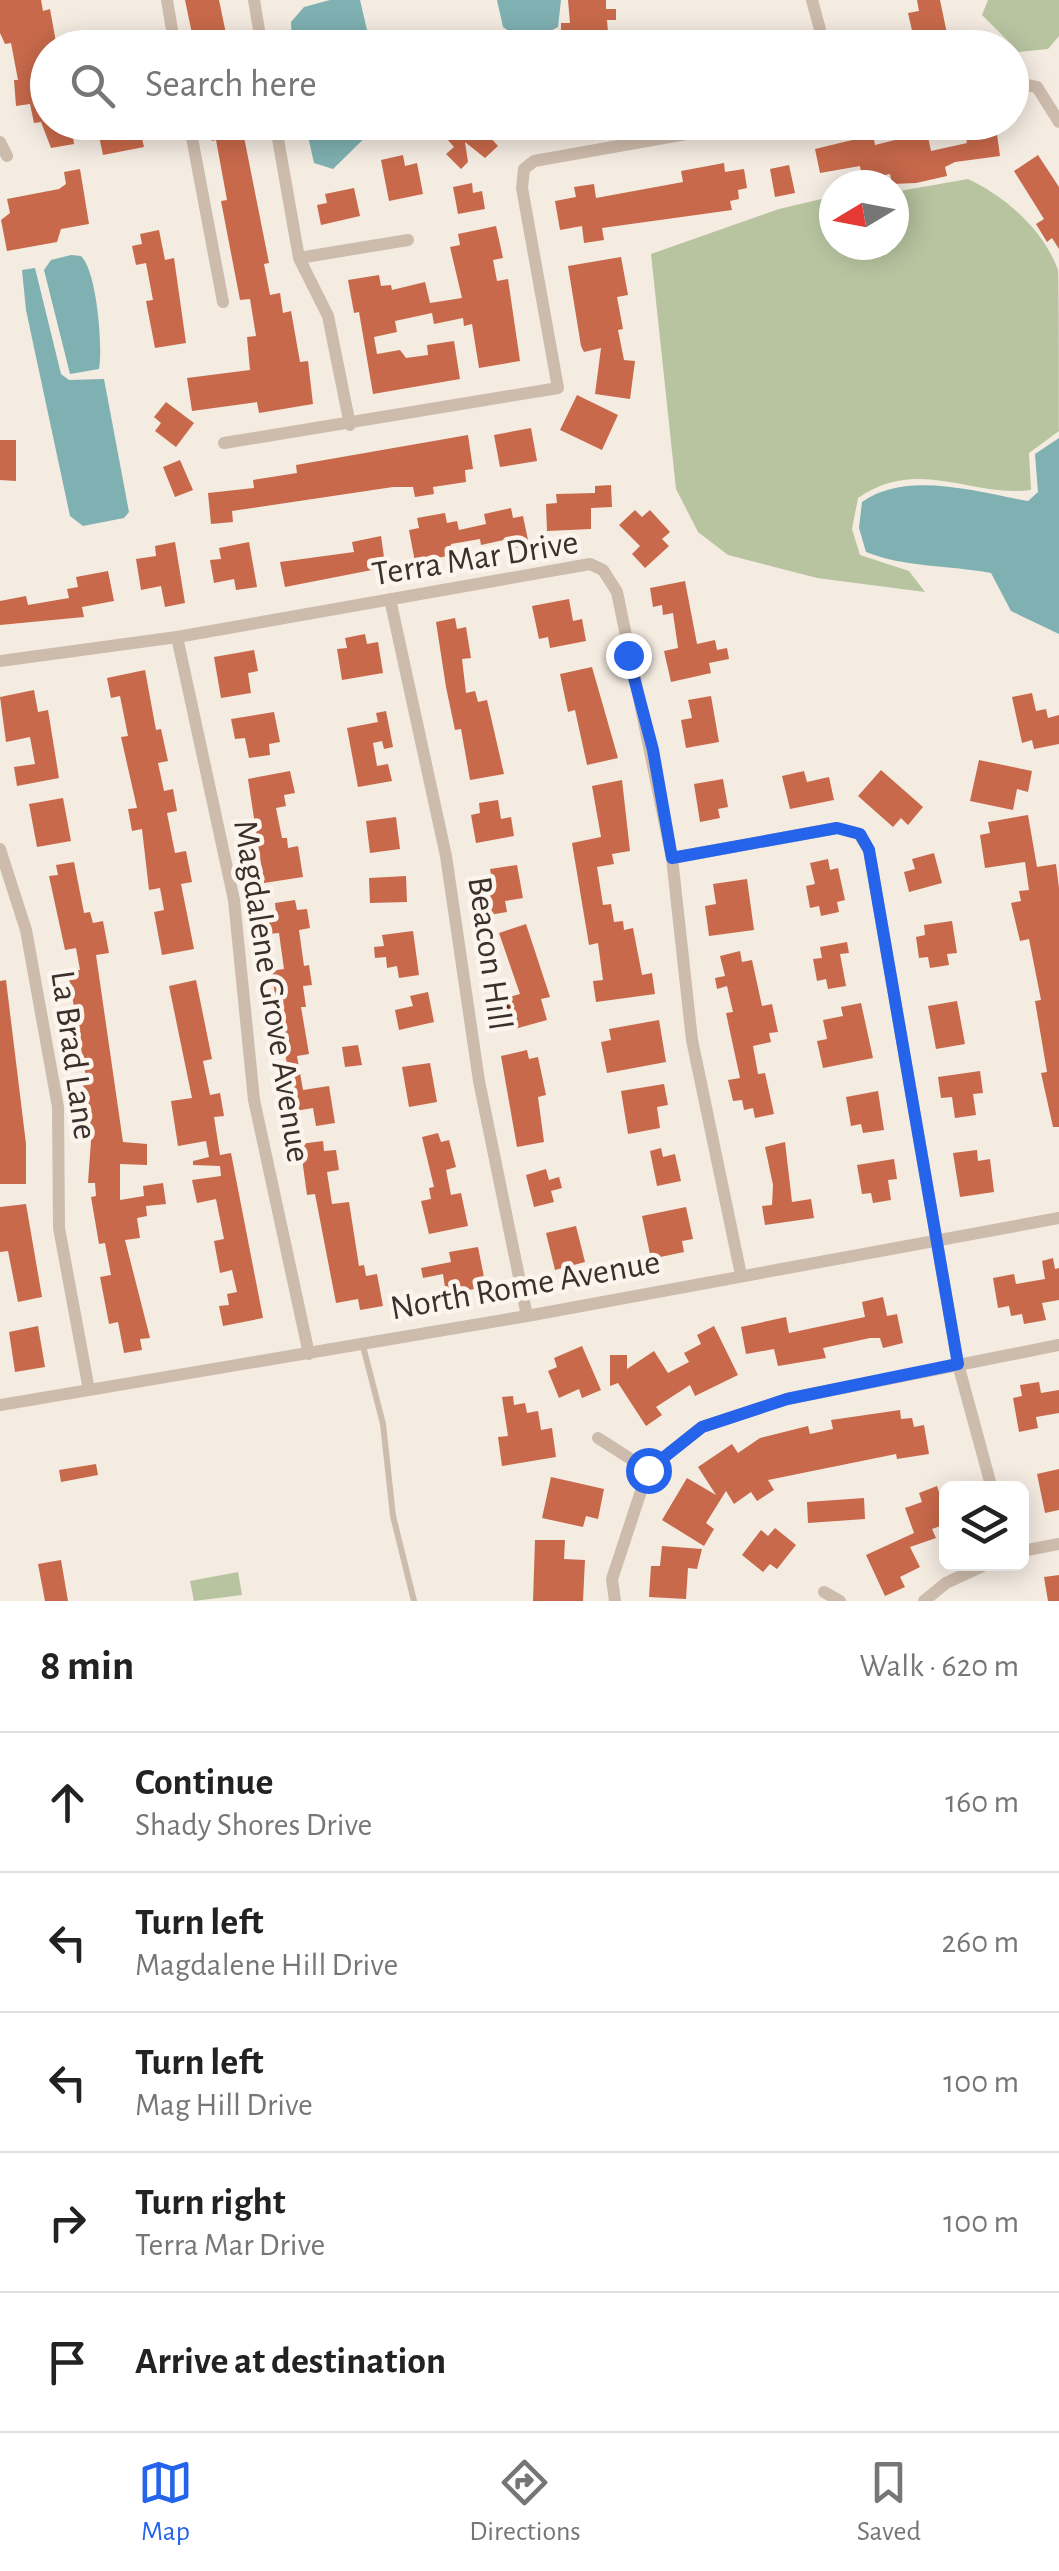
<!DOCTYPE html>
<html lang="en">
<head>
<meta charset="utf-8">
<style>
  :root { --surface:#fff; --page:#f6f6f6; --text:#222; --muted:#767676; --line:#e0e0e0; --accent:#2563eb }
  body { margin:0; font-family:"Alegreya Sans",sans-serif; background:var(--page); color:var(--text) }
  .controls { position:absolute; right:30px; bottom:30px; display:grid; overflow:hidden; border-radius:15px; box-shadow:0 5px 25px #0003 }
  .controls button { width:90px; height:90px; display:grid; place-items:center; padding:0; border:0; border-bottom:2px solid var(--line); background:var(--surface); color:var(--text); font:50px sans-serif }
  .compass { position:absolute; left:819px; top:170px; width:90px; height:90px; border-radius:50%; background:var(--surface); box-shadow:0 5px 25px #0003; rotate:260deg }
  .stop { position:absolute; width:30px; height:30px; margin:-22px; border:8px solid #2563eb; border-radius:50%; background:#fff }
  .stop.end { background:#2563eb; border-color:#fff; box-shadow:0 2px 10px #0008 }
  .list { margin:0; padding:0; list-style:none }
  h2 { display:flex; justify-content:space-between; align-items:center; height:130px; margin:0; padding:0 40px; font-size:42px }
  h2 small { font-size:32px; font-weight:400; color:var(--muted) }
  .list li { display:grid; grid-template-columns:65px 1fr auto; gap:30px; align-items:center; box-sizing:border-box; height:140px; padding:0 40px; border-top:2px solid var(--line) }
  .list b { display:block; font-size:38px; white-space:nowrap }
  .list p { margin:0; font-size:32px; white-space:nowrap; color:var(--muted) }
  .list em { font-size:32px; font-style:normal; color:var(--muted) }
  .icon { flex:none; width:55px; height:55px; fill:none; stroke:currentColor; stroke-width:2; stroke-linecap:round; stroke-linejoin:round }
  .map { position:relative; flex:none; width:1059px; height:1601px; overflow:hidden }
  .search { position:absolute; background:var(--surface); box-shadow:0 5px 25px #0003; left:30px; right:30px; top:30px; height:110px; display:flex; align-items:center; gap:25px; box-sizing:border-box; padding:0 35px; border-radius:55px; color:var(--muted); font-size:38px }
  .sheet { height:830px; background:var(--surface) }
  nav { display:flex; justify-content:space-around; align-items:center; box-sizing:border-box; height:140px; border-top:2px solid var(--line); background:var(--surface); font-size:28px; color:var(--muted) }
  nav a { display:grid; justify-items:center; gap:5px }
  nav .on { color:var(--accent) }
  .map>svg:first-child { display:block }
  .green { fill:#b8c4a0 }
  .water { fill:#7fb0b2 }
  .building { fill:#c8694b }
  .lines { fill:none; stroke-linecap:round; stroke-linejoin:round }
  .service { stroke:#cdbbac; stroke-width:6 }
  .minor { stroke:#cdbbac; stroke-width:12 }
  .route { stroke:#2563eb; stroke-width:12 }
  .labels { text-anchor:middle; stroke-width:9; stroke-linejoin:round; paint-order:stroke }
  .street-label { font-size:35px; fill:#3b302b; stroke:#fbf5ee }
</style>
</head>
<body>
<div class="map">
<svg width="1059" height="1601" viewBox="0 0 1059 1601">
  <rect width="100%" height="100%" fill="#f4ebe1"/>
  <path class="green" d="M988,0H1059V36L1048,49L1019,52L982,15Z
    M968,179C1006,197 1043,229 1058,270C1059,291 1059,401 1059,431L1029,453L1031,490C972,498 918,456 858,498L852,529L860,555L909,571L925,592L817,578L728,555L698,532L676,489L651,254L779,209L834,196V245H894V192Z
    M238,1572L242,1595L194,1601L190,1581Z"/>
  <path class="water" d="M330,0H360L371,47H292L291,22L304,7Z
    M497,0H561L558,27C536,39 524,43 503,27Z
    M305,123V122L380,123L333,169L314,163Z
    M71,255L81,256C97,271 103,348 99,369L70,374L44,270L51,260Z
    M35,268L61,374L69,380L104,379L129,512L124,518L83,526L70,516L26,310L22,270Z
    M1059,438V634L1011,611L991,573C948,565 907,568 866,552L859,528L862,502C907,470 977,492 1028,501L1038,492L1035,454Z"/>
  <path class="building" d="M0,0H41L43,11L50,9L57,48H48V121L34,123L30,104L16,106L14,80H18L11,43L5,44L0,33Z
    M185,0H219L229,48H195Z
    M568,0H606V9H616V20H607L608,32L561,35V23H570Z
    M917,0H940L950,48H916L908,13L919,11Z
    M41,122H71L74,144L51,148Z
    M96,122H138L144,147L103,155Z
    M209,122H241L269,263L264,264L270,295L280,293L283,313L291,311L300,362L308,361L313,404L259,413L257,402L192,411L187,378L250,370L247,337L256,336L250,299L240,300L221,201L227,200L216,140L212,141Z
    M446,122H507L490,137L498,146L485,158L465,142L468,162L461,169L446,154L454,147L447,139L455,132Z
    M927,132L931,151L967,143L966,138L997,134L1000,156L955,162L945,167L947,176L916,183L892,184L890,174L862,179L860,166L820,173L815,149L873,135L875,145Z
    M403,155L405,166L417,163L423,194L389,201L381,160Z
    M1038,155L1059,187V249L1052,238L1047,242L1036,224L1044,219L1014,171Z
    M724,163L725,172L744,169L747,188L738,190L739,199L730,201L732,210L602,228L604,240L584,243L582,226L560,230L555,201L576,197L574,187L594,184L596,198L683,182L681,171Z
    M789,165L795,193L775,197L770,169Z
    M80,169L89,224L61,229L57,242L7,251L1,220L10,213L7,199L59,189L66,184L64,172Z
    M472,183L473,193L482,191L485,209L458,214L453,187Z
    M354,188L360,216L321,225L317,205L327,203L325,194Z
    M496,226L503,258L493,260L497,281L508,279L520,361L479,368L472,324L464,326L463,318L434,324L432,313L395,321L397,332L374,337L377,354L400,350L406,358L428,355L427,345L454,341L460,379L373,394L359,312L354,313L348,280L379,275L381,286L391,285L392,290L425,282L430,303L462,298L450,247L460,245L458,234Z
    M159,230L165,260L174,258L186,343L155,348L146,301L153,300L146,263L136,265L132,246L142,244L140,234Z
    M621,257L628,295L617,297L623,329L618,330L624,360L635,361L630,399L595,394L601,348L584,352L581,346L568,266Z
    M577,395L618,415L602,450L560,430Z
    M166,402L194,423L176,447L155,431L161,423L154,417Z
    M531,428L537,461L500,467L494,435Z
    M468,435L473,469L465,470L466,482L433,487L434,494L415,497L413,487H393L232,511L233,522L211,524L208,493L254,488L253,480L297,473L296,465Z
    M0,440H16V481L0,480Z
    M180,460L193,490L175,497L163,467Z
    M611,485L612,507L591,508V529L547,531L546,504L557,503L556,494L595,493V486Z
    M511,508L513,518L523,516L529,545L510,549L508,539L481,545L480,539L451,544L453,555L415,562L409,530L419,528L417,518L445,513L447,523L457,521L459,530L486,524L484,514Z
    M635,510L642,517L650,510L670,532L662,539L669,546L645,568L632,554L640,546L619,525Z
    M381,536L384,557L375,558L377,569L285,587L280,562L354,552L352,542Z
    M175,542L185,603L165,607L161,586L141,590L136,559L156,556L155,546Z
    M249,542L257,587L236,590L234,579L214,583L210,560L221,559L219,548Z
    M108,571L114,601L82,607L84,617L0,625V601L26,596L28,605L69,598L67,589L78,587L76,577Z
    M685,581L697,644L715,640L717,650L727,648L729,659L709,663L711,673L671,682L664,651L678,648L673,613L663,615L662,605L653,607L650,588Z
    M569,599L573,621L582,619L586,641L550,648L548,637L539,639L532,606Z
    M455,618L457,629L466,627L471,658L462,659L466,693L475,691L478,702L487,700L504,774L470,780L461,729L455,730L446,687L436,622Z
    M365,634L367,644L378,642L383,673L342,680L337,649L347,648L345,638Z
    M254,650L258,671L248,673L251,693L221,698L214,657Z
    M592,667L618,758L587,765L575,710L568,712L560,674Z
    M145,670L156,730L161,729L168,761L158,763L164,791L173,789L177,811L167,813L175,853L186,851L192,882L181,884L194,949L162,955L154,912L164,910L160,888L149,890L142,829L132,831L128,809L137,808L121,737L128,736L120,696L111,698L107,678Z
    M34,690L38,712L48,710L59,778L17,786L14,767L35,764L30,737L6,742L0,697Z
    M1032,693L1036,711L1046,709L1048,718L1059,715V744L1034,749L1032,740L1022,743L1012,697Z
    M711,696L719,742L686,748L681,720L692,718L688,700Z
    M386,711L393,747L384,749L382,741L373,743L377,766L388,764L392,781L358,787L347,728L378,722L376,713Z
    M274,712L280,742L269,744L270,755L249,758L245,738L235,739L231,719Z
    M979,760L1032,771L1028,792L1017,789L1013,810L970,801Z
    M881,770L923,807L908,825L901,818L893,827L858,796Z
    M290,771L295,793L284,795L286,806L276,808L282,838H287L288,848L298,846L303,877L264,883L248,779Z
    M804,771L807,782L829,777L834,800L790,809L782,776Z
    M723,779L728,807L718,809L720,818L700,822L694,784Z
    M622,780L630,851L612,854L614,864L597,867L603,905L611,904L614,922L623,921L624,930L633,928L642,975L652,973L655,994L596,1002L593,981L603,980L598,943L589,945L572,843L601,837L592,786Z
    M63,798L71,841L37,847L29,804Z
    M498,800L501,819L511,817L514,836L476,843L471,815L480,813L479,803Z
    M1028,815L1037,867L1056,864L1059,888V1127H1053L1041,1073L1047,1072L1035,1001L1041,1000L1029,939L1020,941L1011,903L1021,901L1019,891L1029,890L1025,862L985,868L980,835L990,833L988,822Z
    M396,817L400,849L370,853L366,821Z
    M934,853L942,883L909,892L904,872L915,869L912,859Z
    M828,859L830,870L838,868L845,900L837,902L839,912L821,916L819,906L810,908L806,886L815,884L810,863Z
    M74,862L84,913L90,912L93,923L103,921L109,953L96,955L123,1142L147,1144V1165L120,1164V1200L144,1196L143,1186L163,1183L166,1204L146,1206L147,1216L137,1218L140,1238L125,1240L150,1338L140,1339L142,1350L124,1353L118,1322L109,1324L100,1277L111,1275L105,1243L99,1244L91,1197L96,1196L95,1183H88L91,1141L83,1084L87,1083L68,972L80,970L76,948L65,950L49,876L58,875L56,865Z
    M517,865L523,898L505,901L507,912L489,915L483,882L492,880L490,869Z
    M406,876L407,902L370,903L369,878Z
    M747,879L754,930L709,936L705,906L716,904L713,884Z
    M295,900L297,910L307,909L310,928L299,930L304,966L309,965L312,985L303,986L306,1007H301L309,1054L297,1056L303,1090L329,1086L335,1123L316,1126L313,1108L295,1111L271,971L284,969L279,933L268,934L266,915L276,913L275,903Z
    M952,921L957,953L947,954L949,965L930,968L928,957L919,958L916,937L925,935L924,925Z
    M526,924L550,997L541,999L547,1020L511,1030L502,999L520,994L499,933Z
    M413,931L419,975L399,978L397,966L387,968L386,957L375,958L374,947L384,946L382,935Z
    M847,942L849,953L840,954L846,986L828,989L826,979L817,981L813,959L822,958L820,947Z
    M740,951L742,962L752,960L762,1006L772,1004L778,1032L769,1033L771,1042L753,1046L758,1074L765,1073L774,1114L755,1118L753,1108L744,1110L742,1100L733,1101L728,1080L740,1078L726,1013L733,1012L727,986L717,989L715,978L725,976L720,956Z
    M6,980L26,1144V1184H0V981Z
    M196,980L212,1059L203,1061L210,1095L220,1093L224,1116L214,1117L220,1155L231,1153L263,1318L223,1326L219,1306L229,1305L227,1294L237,1292L232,1270L220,1273L214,1241L224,1239L216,1199L197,1203L192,1180L221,1176L220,1166L193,1165V1161L209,1157L206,1141L178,1146L171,1101L192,1098L169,986Z
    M428,992L434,1022L399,1030L395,1010L413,1006L410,996Z
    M957,1001L965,1044L936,1049L928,1006Z
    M861,1003L873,1058L823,1068L817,1041L827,1039L823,1020L843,1016L841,1007Z
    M659,1020L666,1062L607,1073L601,1042L611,1040L609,1029Z
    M358,1045L362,1065L345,1067L342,1047Z
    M527,1050L529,1059L538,1057L546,1095L538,1097L544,1142L517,1147L501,1056Z
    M430,1063L437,1102L409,1107L402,1067Z
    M980,1071L983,1093L973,1094L976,1115L955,1118L952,1097L941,1098L938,1077Z
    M664,1084L668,1105L657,1107L660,1128L628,1134L621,1091Z
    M878,1091L884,1130L863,1133L861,1124L851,1126L846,1097Z
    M438,1133L441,1142L449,1140L456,1167L446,1170L451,1195L461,1193L468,1226L429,1234L421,1201L431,1199L429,1188L434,1187L422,1137Z
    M323,1141L324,1151L336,1150L339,1170L327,1172L332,1204L349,1202L359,1266L364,1265L366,1276L377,1274L383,1306L360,1310L358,1299L336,1303L315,1194L307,1195L300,1144Z
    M785,1142L792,1202L811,1199L814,1218L765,1225L762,1206L772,1205L773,1185L765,1147Z
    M661,1148L663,1157L675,1154L681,1181L657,1186L650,1151Z
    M977,1150L978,1161L990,1159L994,1192L960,1197L953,1153Z
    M894,1159L897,1179L888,1180L891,1200L873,1203L871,1193L862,1194L857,1165Z
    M546,1169L549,1180L559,1177L562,1188L551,1191L554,1202L534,1207L526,1175Z
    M26,1204L42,1297L18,1302L8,1251L0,1252V1207Z
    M686,1207L693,1239L682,1241L684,1252L651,1259L642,1216Z
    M576,1226L585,1262L555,1270L546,1233Z
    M478,1247L486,1287L446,1294L443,1274L423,1278L421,1268L451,1262L449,1252Z
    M1053,1258L1055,1269L1059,1268V1300L1042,1303L1046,1320L1024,1324L1022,1314L1011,1316L1009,1306L998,1308L993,1278L1014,1274L1016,1284L1045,1279L1042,1261Z
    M883,1297L887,1316L897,1314L903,1343L883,1348L880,1338H870L823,1348L826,1358L778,1366L774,1349L746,1354L741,1327L786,1317L789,1333L865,1317L862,1302Z
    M38,1326L45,1367L15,1372L9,1332Z
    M714,1326L738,1375L695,1396L690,1385L656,1407L662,1415L646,1426L618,1383L610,1386V1355H627V1369L654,1351L668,1373L689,1362L684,1353L701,1344L697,1335Z
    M582,1346L601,1390L582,1398L579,1389L559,1398L548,1371L557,1367L554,1358Z
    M1039,1382L1041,1393L1059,1390V1413L1036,1417L1038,1428L1019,1432L1013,1398L1022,1396L1020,1385Z
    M513,1396L514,1405L525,1403L527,1413L538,1411L541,1430L552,1428L556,1457L502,1466L498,1437L508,1436L502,1397Z
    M900,1410L901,1419L912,1418L914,1427L924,1425L929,1454L897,1459L896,1454L768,1480L774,1490L757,1501L751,1492L734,1504L726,1491L706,1523L714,1529L704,1546L662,1520L687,1478L716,1495L698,1467L732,1444L738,1453L760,1438L808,1426L810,1434L833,1429L831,1420Z
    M96,1464L98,1475L61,1482L59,1470Z
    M1059,1469V1510L1045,1513L1037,1474Z
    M551,1477L604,1489L598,1519L586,1516L583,1527L542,1518Z
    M937,1486L940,1495L946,1493V1524L932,1529L936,1538L910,1547L920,1567L900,1577L905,1587L885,1596L866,1555L914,1533L905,1508L922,1502L919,1493Z
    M864,1498L865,1519L808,1523L807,1502Z
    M775,1528L796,1545L777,1569L770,1564L763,1572L742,1555L761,1530L768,1536Z
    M535,1540H565L564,1559L585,1560L583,1601H533Z
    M662,1546L702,1549L697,1569L688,1568L686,1599L649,1597L651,1566H660Z
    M61,1560L68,1601H45L38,1564Z
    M1059,1575V1601H1048L1044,1577Z"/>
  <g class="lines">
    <path class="service" d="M363,1346L383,1424L393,1516L414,1601"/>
    <path class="minor" d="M167,0L175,48
      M254,0L262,48
      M812,0L825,48
      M1012,82L1037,87L1059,122
      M189,122L223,302
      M275,122L299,258L328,316L350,425
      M0,142L7,156
      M299,258L408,240
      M224,443L558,388L522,188L524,169L534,161L754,122
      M390,599L446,856L479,1081L527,1316
      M177,637L234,900L254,1100L309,1354
      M0,661L177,637L590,564L603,570L617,592L672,858L692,1040L741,1275
      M0,849L26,930L58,1107L59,1228L89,1390
      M672,858L837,828L859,834L869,850L958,1364L992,1489
      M0,1405L527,1316L1059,1218
      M598,1438L648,1470
      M1022,1551L1059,1544
      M824,1592L840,1601
      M615,1601L612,1579L648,1470L702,1427L787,1399L1059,1345
      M924,1601L946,1583L987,1564"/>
  </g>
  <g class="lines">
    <path class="route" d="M628,655L653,750L672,858L837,828L860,834L869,850L958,1364L787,1399L702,1427L648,1470"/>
  </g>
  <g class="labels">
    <g class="street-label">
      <text transform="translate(475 557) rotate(-9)" y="12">Terra Mar Drive</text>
      <text transform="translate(491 953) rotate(82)" y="12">Beacon Hill</text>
      <text transform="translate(273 991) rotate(81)" y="12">Magdalene Grove Avenue</text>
      <text transform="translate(75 1055) rotate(82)" y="12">La Brad Lane</text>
      <text transform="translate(525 1284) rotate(-10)" y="12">North Rome Avenue</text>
    </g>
  </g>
</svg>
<div class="controls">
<button><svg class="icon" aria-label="layers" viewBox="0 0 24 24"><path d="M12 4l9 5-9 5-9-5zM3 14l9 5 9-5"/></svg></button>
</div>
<svg class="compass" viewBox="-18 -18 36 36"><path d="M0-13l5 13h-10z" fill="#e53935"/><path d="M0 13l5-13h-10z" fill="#767676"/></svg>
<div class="stop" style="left:648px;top:1470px"></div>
<div class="stop end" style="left:628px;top:655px"></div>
<div class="search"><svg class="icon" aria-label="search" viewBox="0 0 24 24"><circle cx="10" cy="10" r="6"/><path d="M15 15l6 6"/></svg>Search here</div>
</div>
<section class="sheet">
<h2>8 min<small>Walk · 620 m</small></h2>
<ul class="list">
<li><svg class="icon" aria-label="ahead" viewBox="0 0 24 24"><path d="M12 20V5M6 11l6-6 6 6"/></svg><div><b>Continue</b><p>Shady Shores Drive</p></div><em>160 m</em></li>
<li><svg class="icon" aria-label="left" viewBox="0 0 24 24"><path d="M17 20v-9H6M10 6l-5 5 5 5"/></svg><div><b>Turn left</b><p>Magdalene Hill Drive</p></div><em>260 m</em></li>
<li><svg class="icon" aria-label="left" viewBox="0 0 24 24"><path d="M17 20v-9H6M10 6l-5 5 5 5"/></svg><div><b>Turn left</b><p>Mag Hill Drive</p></div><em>100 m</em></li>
<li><svg class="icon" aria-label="right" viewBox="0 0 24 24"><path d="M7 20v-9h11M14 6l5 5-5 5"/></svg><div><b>Turn right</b><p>Terra Mar Drive</p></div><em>100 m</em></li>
<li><svg class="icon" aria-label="arrive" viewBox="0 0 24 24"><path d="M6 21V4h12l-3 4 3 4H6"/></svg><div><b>Arrive at destination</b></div></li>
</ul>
</section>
<nav>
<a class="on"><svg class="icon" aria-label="map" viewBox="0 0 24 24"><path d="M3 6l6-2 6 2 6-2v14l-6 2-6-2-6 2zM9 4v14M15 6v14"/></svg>Map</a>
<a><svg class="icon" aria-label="directions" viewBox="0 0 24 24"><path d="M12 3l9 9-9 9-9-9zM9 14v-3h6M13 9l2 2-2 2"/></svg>Directions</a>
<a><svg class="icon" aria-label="saved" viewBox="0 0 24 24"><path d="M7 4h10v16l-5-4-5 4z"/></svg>Saved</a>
</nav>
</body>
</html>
